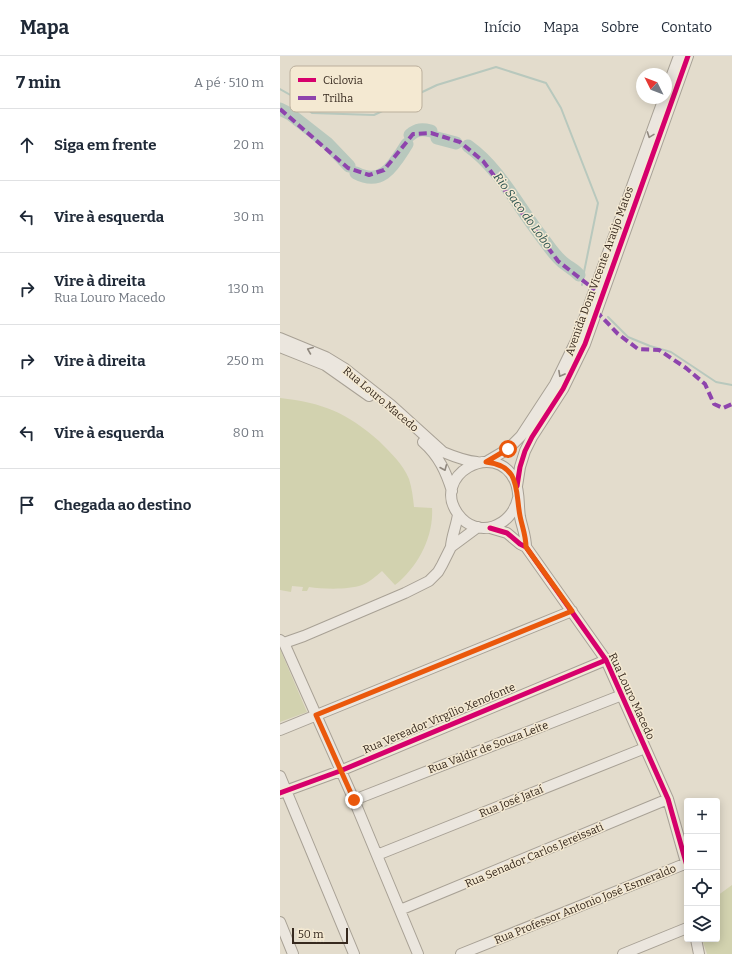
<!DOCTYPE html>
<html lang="pt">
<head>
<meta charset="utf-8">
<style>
  :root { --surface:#fff; --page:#f2f2f3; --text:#1f2937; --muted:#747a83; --line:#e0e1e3 }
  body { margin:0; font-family:Bitter,serif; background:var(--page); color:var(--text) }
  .controls { position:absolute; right:12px; bottom:12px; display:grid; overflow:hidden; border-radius:4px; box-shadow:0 2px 10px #0003 }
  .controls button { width:36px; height:36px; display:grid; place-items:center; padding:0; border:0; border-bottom:1px solid var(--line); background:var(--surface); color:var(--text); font:20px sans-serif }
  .compass { position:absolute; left:356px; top:12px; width:36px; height:36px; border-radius:50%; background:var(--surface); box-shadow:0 2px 10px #0003; rotate:312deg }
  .scale { position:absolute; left:12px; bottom:10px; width:56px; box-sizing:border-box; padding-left:4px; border:2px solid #36291e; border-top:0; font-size:11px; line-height:14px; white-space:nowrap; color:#36291e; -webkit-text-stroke:3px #f4e9d2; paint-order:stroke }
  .stop { position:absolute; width:12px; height:12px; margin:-9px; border:3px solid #ea580c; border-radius:50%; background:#fff }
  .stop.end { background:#ea580c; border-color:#fff; box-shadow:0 1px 4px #0008 }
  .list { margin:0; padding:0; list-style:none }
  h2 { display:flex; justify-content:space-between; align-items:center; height:52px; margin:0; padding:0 16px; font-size:17px }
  h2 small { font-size:13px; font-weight:400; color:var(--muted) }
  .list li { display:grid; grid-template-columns:26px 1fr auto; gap:12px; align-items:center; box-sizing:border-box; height:72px; padding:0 16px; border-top:1px solid var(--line) }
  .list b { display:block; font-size:15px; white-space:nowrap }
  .list p { margin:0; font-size:13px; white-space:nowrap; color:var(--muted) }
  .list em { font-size:13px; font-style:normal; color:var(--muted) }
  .icon { flex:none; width:22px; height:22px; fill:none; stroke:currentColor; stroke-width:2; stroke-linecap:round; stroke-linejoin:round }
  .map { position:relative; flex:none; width:452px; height:898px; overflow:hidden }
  header { display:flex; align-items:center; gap:24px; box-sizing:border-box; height:56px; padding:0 20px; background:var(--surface); border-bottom:1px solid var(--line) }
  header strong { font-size:19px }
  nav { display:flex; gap:22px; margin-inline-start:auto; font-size:14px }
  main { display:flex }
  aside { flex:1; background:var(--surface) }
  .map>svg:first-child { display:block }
  .green { fill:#d2d2af }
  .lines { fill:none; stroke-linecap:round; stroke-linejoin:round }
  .stream { stroke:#b8c8bd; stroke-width:2 }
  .river { stroke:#b8c8bd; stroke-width:13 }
  .minor-casing { stroke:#a8a195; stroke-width:12 }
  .minor { stroke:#ebe6de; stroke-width:10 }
  .quiet { stroke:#8e44ad; stroke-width:4; stroke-dasharray:8 4; stroke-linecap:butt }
  .cycleway-casing { stroke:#f4e9d2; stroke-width:8 }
  .cycleway { stroke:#d6006c; stroke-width:5 }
  .oneway { stroke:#90887e }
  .route { stroke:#ea580c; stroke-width:5 }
  .labels { text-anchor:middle; stroke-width:3; stroke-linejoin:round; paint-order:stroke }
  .street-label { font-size:11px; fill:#36291e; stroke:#f4e9d2 }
  .water-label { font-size:12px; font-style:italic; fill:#2e5551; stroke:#f4e9d2 }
  .key { fill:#f4e9d2; stroke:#bbaf9c; stroke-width:1 }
  .key-label { font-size:11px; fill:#36291e }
</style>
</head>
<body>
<header>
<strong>Mapa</strong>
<nav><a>Início</a><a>Mapa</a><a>Sobre</a><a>Contato</a></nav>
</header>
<main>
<aside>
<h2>7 min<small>A pé · 510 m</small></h2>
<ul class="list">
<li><svg class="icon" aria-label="ahead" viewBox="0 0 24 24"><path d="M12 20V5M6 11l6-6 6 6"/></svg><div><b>Siga em frente</b></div><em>20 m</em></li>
<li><svg class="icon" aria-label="left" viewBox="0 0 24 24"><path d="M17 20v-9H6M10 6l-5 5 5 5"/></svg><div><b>Vire à esquerda</b></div><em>30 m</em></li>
<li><svg class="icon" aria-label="right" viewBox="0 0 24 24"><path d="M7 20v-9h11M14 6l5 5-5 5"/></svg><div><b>Vire à direita</b><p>Rua Louro Macedo</p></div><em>130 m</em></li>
<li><svg class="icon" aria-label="right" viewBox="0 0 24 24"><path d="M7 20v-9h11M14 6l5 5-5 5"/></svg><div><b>Vire à direita</b></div><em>250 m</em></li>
<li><svg class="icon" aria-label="left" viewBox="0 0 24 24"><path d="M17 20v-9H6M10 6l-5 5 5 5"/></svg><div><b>Vire à esquerda</b></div><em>80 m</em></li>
<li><svg class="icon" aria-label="arrive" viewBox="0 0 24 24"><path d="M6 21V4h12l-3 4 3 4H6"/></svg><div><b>Chegada ao destino</b></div></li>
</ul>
</aside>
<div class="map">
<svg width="452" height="898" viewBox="0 0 452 898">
  <rect width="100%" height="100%" fill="#e3dccc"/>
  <path class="green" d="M0,342C43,347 66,356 99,385C110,396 123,408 129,423C132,432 133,442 134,451L152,452C154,481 137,512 115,529L102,515C96,520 90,526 82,529C68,534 43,533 29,531L27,535H22L23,531L12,530L11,536L0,534Z
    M0,593L27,656L0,666Z
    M452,829V898H427L422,883H437V840Z"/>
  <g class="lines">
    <path class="stream" d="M0,33L14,41L32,57L94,59L157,29L216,11L266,27L281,52L318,147L303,221
      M302,229V228
      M328,261L348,281L370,290L391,296L436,326L452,329"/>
    <path class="river" d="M0,53L10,58L47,87L69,110
      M130,79C137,73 142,73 151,75
      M157,82L176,87
      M188,90C220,113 237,149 261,180C268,189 275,201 285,208C290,212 295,214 299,219
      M76,117C103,131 114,108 127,88"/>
    <g class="minor-casing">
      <path id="minor" d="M386,35L399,0
        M0,282L46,301L64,312L111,349L163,396C175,401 185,405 197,406
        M0,291L45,309L89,340
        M143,386C159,400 166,416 172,435
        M206,406L228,393L241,380L275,328L296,285L384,42
        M237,430L240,411L245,395L252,381L283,333L305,288L408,0
        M238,442C232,471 197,484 178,458C150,420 215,382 235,425C240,436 238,449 240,461C242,471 246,480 246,491
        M210,472L227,477L240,488L246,491L326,604L388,743L407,810
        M171,491C171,482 177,468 178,458
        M0,584L4,587L74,744L138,898
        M4,587L24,580L125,537L149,525L158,516L162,509L171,491L198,471
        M0,674L292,555
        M0,720L74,898
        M0,737L60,715L326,604
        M74,744L342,639
        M97,799L365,692
        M120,854L388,743
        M0,866L13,898
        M416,883L419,898
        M181,898L407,807
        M343,898L407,872"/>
    </g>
    <use href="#minor" class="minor"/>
    <path class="quiet" d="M0,53L68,112L89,119L104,114L133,78L151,77L180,86L203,105L278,205L315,234
      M316,255L338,278L358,293L379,294L406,312L425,328L434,348L443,352L452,348"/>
    <g class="cycleway-casing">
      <path id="cycleway" d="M237,430L240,411L245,395L252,381L283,333L305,288L408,0
        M210,472L227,477L240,488L246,491L326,604L388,743L407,810
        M0,737L60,715L326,604"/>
    </g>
    <use href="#cycleway" class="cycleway"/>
  </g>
  <defs><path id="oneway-chevron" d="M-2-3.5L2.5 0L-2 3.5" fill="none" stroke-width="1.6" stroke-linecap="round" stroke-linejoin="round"/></defs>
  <g class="oneway">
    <use href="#oneway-chevron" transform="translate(370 79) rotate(110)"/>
    <use href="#oneway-chevron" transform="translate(30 294) rotate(-158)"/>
    <use href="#oneway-chevron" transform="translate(281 318) rotate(119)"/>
    <use href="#oneway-chevron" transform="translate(164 412) rotate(67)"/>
  </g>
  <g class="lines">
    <path class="route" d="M74,744L36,659L292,555L246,491C246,480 242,470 240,460C235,434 241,410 206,406L228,393"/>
  </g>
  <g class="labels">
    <g class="street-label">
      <text transform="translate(319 215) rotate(-70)" y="4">Avenida Dom Vicente Araújo Matos</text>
      <text transform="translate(101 343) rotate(40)" y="4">Rua Louro Macedo</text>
      <text transform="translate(352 640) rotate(65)" y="4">Rua Louro Macedo</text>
      <text transform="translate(159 662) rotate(-23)" y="4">Rua Vereador Virgílio Xenofonte</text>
      <text transform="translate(208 691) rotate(-21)" y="4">Rua Valdir de Souza Leite</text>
      <text transform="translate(231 745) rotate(-22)" y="4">Rua José Jataí</text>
      <text transform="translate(254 799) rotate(-23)" y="4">Rua Senador Carlos Jereissati</text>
      <text transform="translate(305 848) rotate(-22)" y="4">Rua Professor Antonio José Esmeraldo</text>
    </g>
    <g class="water-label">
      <text transform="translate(243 155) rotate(54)" y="4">Rio Saco do Lobo</text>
    </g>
  </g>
  <rect x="10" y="10" width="132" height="46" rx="6" class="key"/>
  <rect x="18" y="22" width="18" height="4" fill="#d6006c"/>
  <rect x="18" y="40" width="18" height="4" fill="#8e44ad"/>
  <g class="key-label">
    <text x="43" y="28">Ciclovia</text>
    <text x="43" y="46">Trilha</text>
  </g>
</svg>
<div class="controls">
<button>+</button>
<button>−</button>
<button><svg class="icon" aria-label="locate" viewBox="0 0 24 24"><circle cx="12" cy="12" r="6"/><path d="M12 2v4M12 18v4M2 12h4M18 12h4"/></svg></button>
<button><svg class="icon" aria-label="layers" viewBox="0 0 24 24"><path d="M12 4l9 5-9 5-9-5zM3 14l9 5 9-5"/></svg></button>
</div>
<svg class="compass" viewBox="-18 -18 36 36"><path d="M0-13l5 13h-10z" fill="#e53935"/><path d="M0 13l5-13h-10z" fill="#747a83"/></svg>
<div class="scale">50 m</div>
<div class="stop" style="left:228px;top:393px"></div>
<div class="stop end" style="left:74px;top:744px"></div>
</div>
</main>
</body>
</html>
